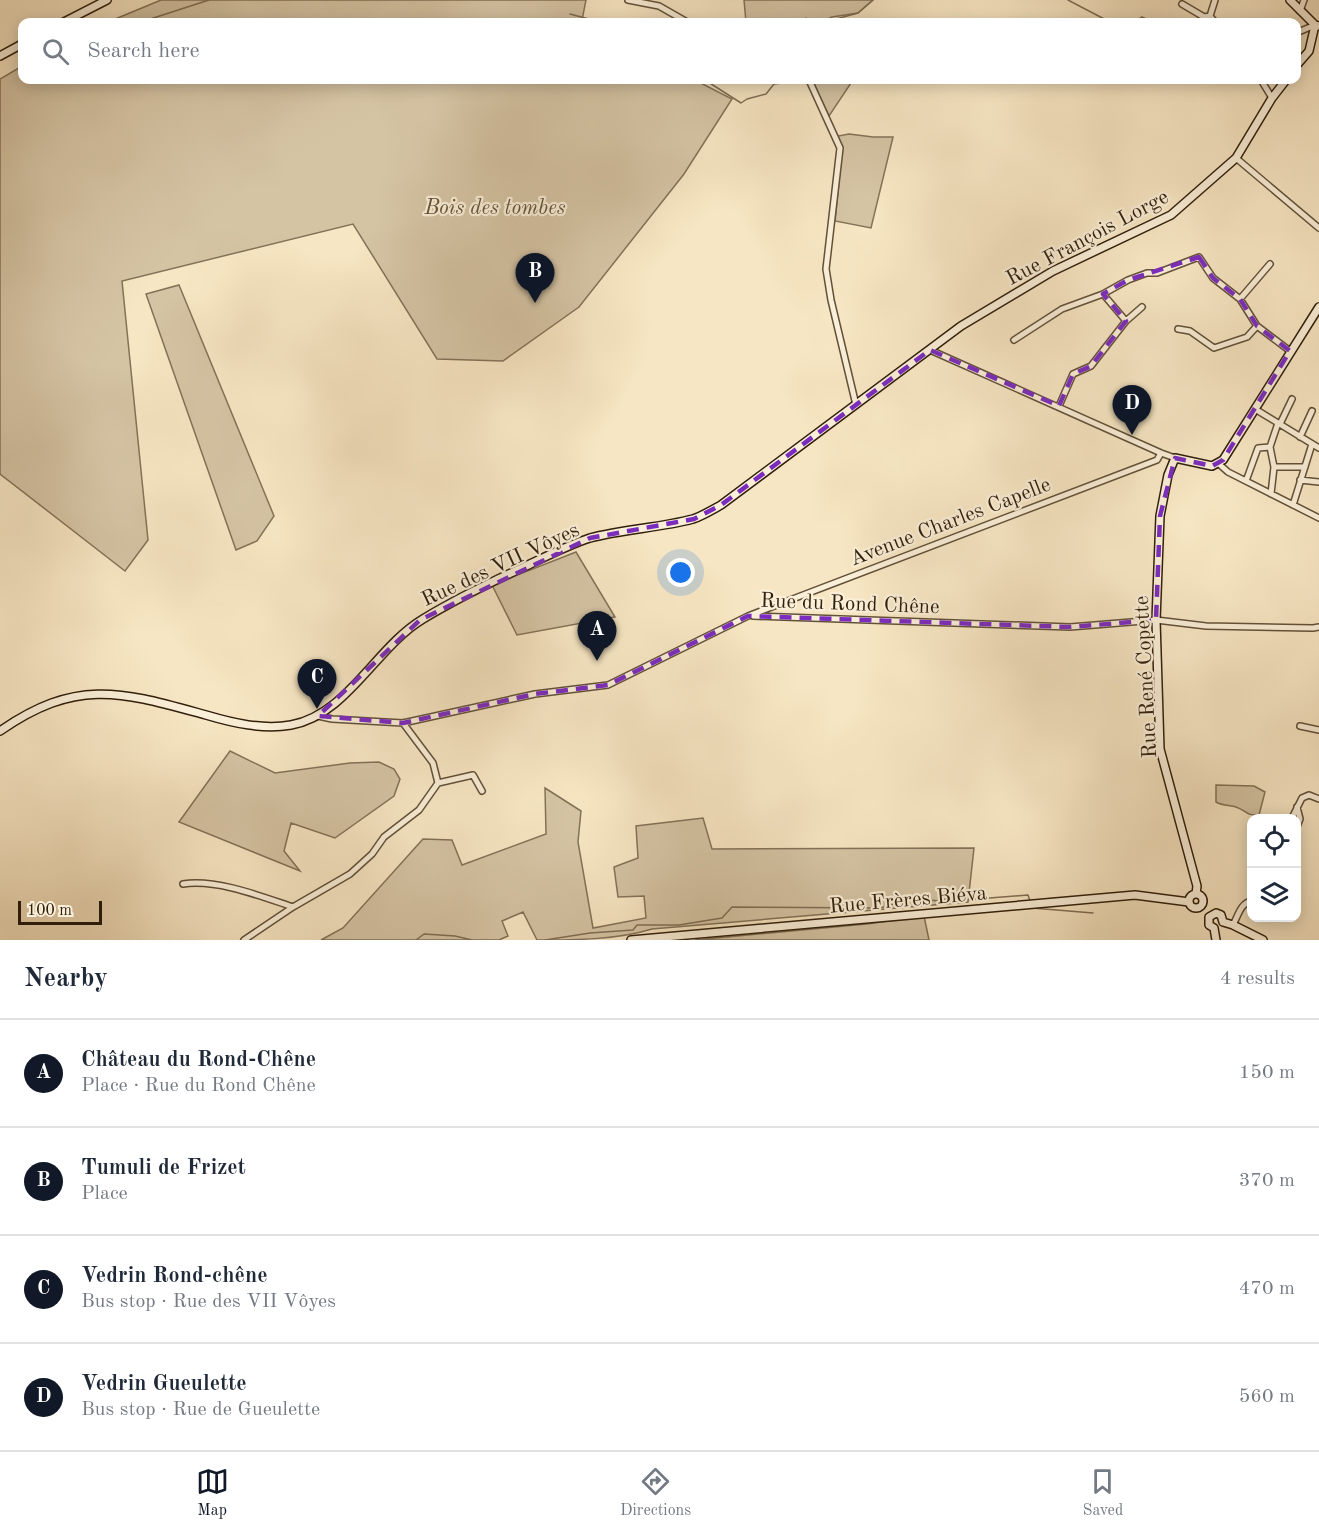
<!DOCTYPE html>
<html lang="en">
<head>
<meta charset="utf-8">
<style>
  :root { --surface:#fff; --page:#f6f6f7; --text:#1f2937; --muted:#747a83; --line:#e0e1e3; --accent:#111827 }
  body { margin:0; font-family:"Old Standard TT",serif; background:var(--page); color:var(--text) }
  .controls { position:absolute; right:18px; bottom:18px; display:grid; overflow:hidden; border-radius:12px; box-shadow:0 3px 15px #0003 }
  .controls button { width:54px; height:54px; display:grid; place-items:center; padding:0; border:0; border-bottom:2px solid var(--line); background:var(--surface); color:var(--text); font:30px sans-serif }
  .scale { position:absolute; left:18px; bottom:15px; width:84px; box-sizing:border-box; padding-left:6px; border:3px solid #311f0b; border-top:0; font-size:16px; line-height:21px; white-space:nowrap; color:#311f0b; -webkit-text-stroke:4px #faefd8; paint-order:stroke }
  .you { position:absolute; left:681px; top:573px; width:21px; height:21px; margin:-15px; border:4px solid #fff; border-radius:50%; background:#1a73e8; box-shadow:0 0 0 9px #1a73e833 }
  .badge { display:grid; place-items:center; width:39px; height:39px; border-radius:50%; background:var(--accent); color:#fff; font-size:20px; font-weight:700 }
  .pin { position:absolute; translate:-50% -50px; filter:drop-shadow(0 2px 3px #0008) }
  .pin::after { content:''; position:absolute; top:32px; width:21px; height:18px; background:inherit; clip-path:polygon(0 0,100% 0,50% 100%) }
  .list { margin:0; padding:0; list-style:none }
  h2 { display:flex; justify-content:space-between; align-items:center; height:78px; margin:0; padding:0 24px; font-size:26px }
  h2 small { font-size:20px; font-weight:400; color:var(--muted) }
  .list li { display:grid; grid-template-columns:39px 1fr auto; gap:18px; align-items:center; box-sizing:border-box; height:108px; padding:0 24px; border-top:2px solid var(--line) }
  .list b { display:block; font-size:22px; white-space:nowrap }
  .list p { margin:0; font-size:20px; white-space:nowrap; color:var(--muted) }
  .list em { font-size:20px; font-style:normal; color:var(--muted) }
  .icon { flex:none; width:33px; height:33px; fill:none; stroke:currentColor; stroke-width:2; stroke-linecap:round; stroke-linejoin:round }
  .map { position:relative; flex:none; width:1319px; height:940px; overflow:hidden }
  .search { position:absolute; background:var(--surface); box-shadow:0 3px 15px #0003; left:18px; right:18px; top:18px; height:66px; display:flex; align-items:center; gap:15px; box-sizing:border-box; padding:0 21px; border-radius:12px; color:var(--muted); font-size:22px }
  .sheet { height:510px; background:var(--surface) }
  nav { display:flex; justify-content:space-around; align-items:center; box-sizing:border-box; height:84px; border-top:2px solid var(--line); background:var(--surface); font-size:16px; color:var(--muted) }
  nav a { display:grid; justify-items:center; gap:3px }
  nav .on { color:var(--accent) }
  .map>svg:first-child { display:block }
  .green { fill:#d5c4a4; stroke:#837258; stroke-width:1.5 }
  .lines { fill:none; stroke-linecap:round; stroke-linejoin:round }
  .stream { stroke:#806e54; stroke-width:1.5 }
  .street-casing { stroke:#625139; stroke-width:8 }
  .secondary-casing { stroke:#311f0b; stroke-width:10 }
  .street { stroke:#faefd8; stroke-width:5 }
  .secondary { stroke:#faefd8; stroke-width:7 }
  .marked { fill:none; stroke:#7b2cbf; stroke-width:4.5; stroke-dasharray:12 8; stroke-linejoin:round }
  .labels { text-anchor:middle; stroke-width:4.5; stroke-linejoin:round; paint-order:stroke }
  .park-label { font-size:21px; font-style:italic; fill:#625139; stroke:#faefd8 }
  .street-label { font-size:21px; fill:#311f0b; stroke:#faefd8 }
</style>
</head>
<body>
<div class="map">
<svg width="1319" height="940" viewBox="0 0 1319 940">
  <rect width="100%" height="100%" fill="#f7e6c3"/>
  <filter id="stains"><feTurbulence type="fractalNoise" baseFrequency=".00333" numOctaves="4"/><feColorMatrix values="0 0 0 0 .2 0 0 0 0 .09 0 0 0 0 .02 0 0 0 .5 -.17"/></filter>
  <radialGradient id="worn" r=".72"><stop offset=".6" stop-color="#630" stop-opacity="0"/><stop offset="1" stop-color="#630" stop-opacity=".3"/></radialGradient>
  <path class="green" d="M161,0H586L582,20L586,22H108Z
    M744,0H873L858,13L832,17L821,22H813L806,18L798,22H746Z
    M22,66V80H695L732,99L684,174L579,307L503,361L437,359L353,224L122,281L148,540L125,571L0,474V79Z
    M812,80H853L829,116Z
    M849,134L873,137H893L871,228L835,221L842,152L838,136Z
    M179,285L274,516L257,541L236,550L146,294Z
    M576,552L615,617L517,635L492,585Z
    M230,751L275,773L350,763L379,762L394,769L400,779L394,796L335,838L291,823L284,851L300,871L179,822Z
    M1216,785L1254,786L1265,792L1259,815C1246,816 1247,811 1236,807C1229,805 1223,806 1216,802Z
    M545,788L581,811L578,842L593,928L646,918L644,896L618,897L614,867L638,858L636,826L703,818L712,849L974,848L968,902L652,929C616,940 575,940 537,940L523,912L502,921L508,936L499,940H321L343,928L423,839L452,840L462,865L546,834Z
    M924,916L929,940H695L867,924Z"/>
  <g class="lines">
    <path class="stream" d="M1068,0L1110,22
      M570,14L600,22
      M141,22L209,0
      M825,22L858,13L873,0
      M1134,22L1142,17L1153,22
      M705,80L741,103L747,99L766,94L774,84L782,83L785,80
      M1032,908L1093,913
      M416,940L424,934L455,936L472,940
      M545,940L590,933L633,930L637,925H679L722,918L732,907L880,908L912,899L941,901L952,896L964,900L1028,895L1030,901"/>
    <g class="street-casing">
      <path id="street" d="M628,0L659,6L687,22
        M1182,4L1204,17L1210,16L1215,22
        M1300,11L1304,0
        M1210,16L1215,0
        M1296,33L1315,25
        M809,80L840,148L826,269L831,300L856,405
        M1261,80L1272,98
        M1236,158L1319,228
        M1240,299L1270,264
        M1126,321L1142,307
        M1178,329L1190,331L1214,348L1247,337L1257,326
        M1014,340L1062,309L1103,294
        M930,350L1161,453L1175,458
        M1059,406L1073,374L1091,366L1126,321L1103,294L1128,280L1147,273H1157L1199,257L1213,278L1240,299L1257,326L1290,351
        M1255,409L1319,448
        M1280,424L1292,399
        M1300,437L1312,411
        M1219,464L1228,472L1319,518
        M1274,467H1305
        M1300,480L1319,482
        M1246,481L1258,448L1270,447
        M1271,494L1274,467L1270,447L1278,423
        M1293,505L1312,444
        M753,616L1070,627L1156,620L1206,626L1313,628L1319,627
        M318,716L332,719L403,723L535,694L608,685L748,616L1157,460L1161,453
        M1300,726L1319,730
        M438,783L473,775L482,791
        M1292,818L1302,798L1309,795L1319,799
        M1296,829L1300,819L1297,807
        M183,884C217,879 260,896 293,907L244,940
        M293,907L350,874L372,854L384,837L419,810L438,783L433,763L403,723
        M1233,925C1238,916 1241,902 1252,901"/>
    </g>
    <g class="secondary-casing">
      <path id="secondary" d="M1290,0L1315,25L1319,26
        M64,22L107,0
        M0,56L22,44
        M1296,66L1309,51L1315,25
        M0,731C78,677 122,692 206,715C233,723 263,730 291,725C347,715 376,647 423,619C456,599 489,583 524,567C545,557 568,545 590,538C623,529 659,528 693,519C702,516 712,510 721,505L961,326L1053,271L1171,215L1236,158L1272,98L1286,80
        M1196,894L1197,886L1160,749L1156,620L1160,516L1168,475L1175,458L1212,466L1223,460L1319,307
        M1189 901a7 7 0 1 1 14 0a7 7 0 1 1-14 0Z
        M1223,922L1233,925L1263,940
        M631,940L1135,895L1189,902
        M1216,940L1214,928L1209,925V917L1216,913L1221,915L1223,922"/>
    </g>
    <use href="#street" class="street"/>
    <use href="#secondary" class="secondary"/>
  </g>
  <path class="marked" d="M1199,257L1213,278L1240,299L1257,326L1290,351L1223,460L1212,466L1175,458L1160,516L1156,620L1070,627L748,616L608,685L535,694L403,723L318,716L420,620L590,538L694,519L721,505L930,350L1059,406L1073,374L1091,366L1126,321L1103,294L1128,280Z"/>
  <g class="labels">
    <g class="park-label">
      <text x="495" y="214">Bois des tombes</text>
    </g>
    <g class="street-label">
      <text transform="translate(1087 237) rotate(-28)" y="7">Rue François Lorge</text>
      <text transform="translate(950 521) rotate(-21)" y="7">Avenue Charles Capelle</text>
      <text transform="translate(500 564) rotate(-25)" y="7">Rue des VII Vôyes</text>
      <text transform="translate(850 603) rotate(2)" y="7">Rue du Rond Chêne</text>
      <text transform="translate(1145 677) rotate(-93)" y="7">Rue René Copette</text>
      <text transform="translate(908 899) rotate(-5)" y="7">Rue Frères Biéva</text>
    </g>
  </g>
  <rect width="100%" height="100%" filter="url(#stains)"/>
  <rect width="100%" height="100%" fill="url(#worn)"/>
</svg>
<div class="controls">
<button><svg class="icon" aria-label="locate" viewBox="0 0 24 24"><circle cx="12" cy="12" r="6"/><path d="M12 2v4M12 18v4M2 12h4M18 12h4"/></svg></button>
<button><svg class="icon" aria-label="layers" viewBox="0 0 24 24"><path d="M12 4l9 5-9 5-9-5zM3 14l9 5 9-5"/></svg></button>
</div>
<div class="scale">100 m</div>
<div class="you"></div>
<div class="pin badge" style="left:597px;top:661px">A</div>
<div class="pin badge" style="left:535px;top:303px">B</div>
<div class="pin badge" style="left:317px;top:709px">C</div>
<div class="pin badge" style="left:1132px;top:435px">D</div>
<div class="search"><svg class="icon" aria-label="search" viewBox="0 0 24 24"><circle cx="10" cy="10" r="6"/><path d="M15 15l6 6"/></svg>Search here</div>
</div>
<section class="sheet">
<h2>Nearby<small>4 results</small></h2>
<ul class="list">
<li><span class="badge">A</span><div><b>Château du Rond-Chêne</b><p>Place · Rue du Rond Chêne</p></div><em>150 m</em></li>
<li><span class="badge">B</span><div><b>Tumuli de Frizet</b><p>Place</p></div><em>370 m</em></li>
<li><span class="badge">C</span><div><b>Vedrin Rond-chêne</b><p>Bus stop · Rue des VII Vôyes</p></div><em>470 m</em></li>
<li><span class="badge">D</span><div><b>Vedrin Gueulette</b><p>Bus stop · Rue de Gueulette</p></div><em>560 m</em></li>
</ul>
</section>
<nav>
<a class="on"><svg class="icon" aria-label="map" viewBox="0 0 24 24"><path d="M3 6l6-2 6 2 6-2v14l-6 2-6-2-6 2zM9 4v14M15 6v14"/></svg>Map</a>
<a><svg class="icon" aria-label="directions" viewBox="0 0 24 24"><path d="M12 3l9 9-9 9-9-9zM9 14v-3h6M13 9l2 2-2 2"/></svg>Directions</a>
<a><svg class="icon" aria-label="saved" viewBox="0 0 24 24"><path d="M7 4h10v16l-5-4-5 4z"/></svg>Saved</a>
</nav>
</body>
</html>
